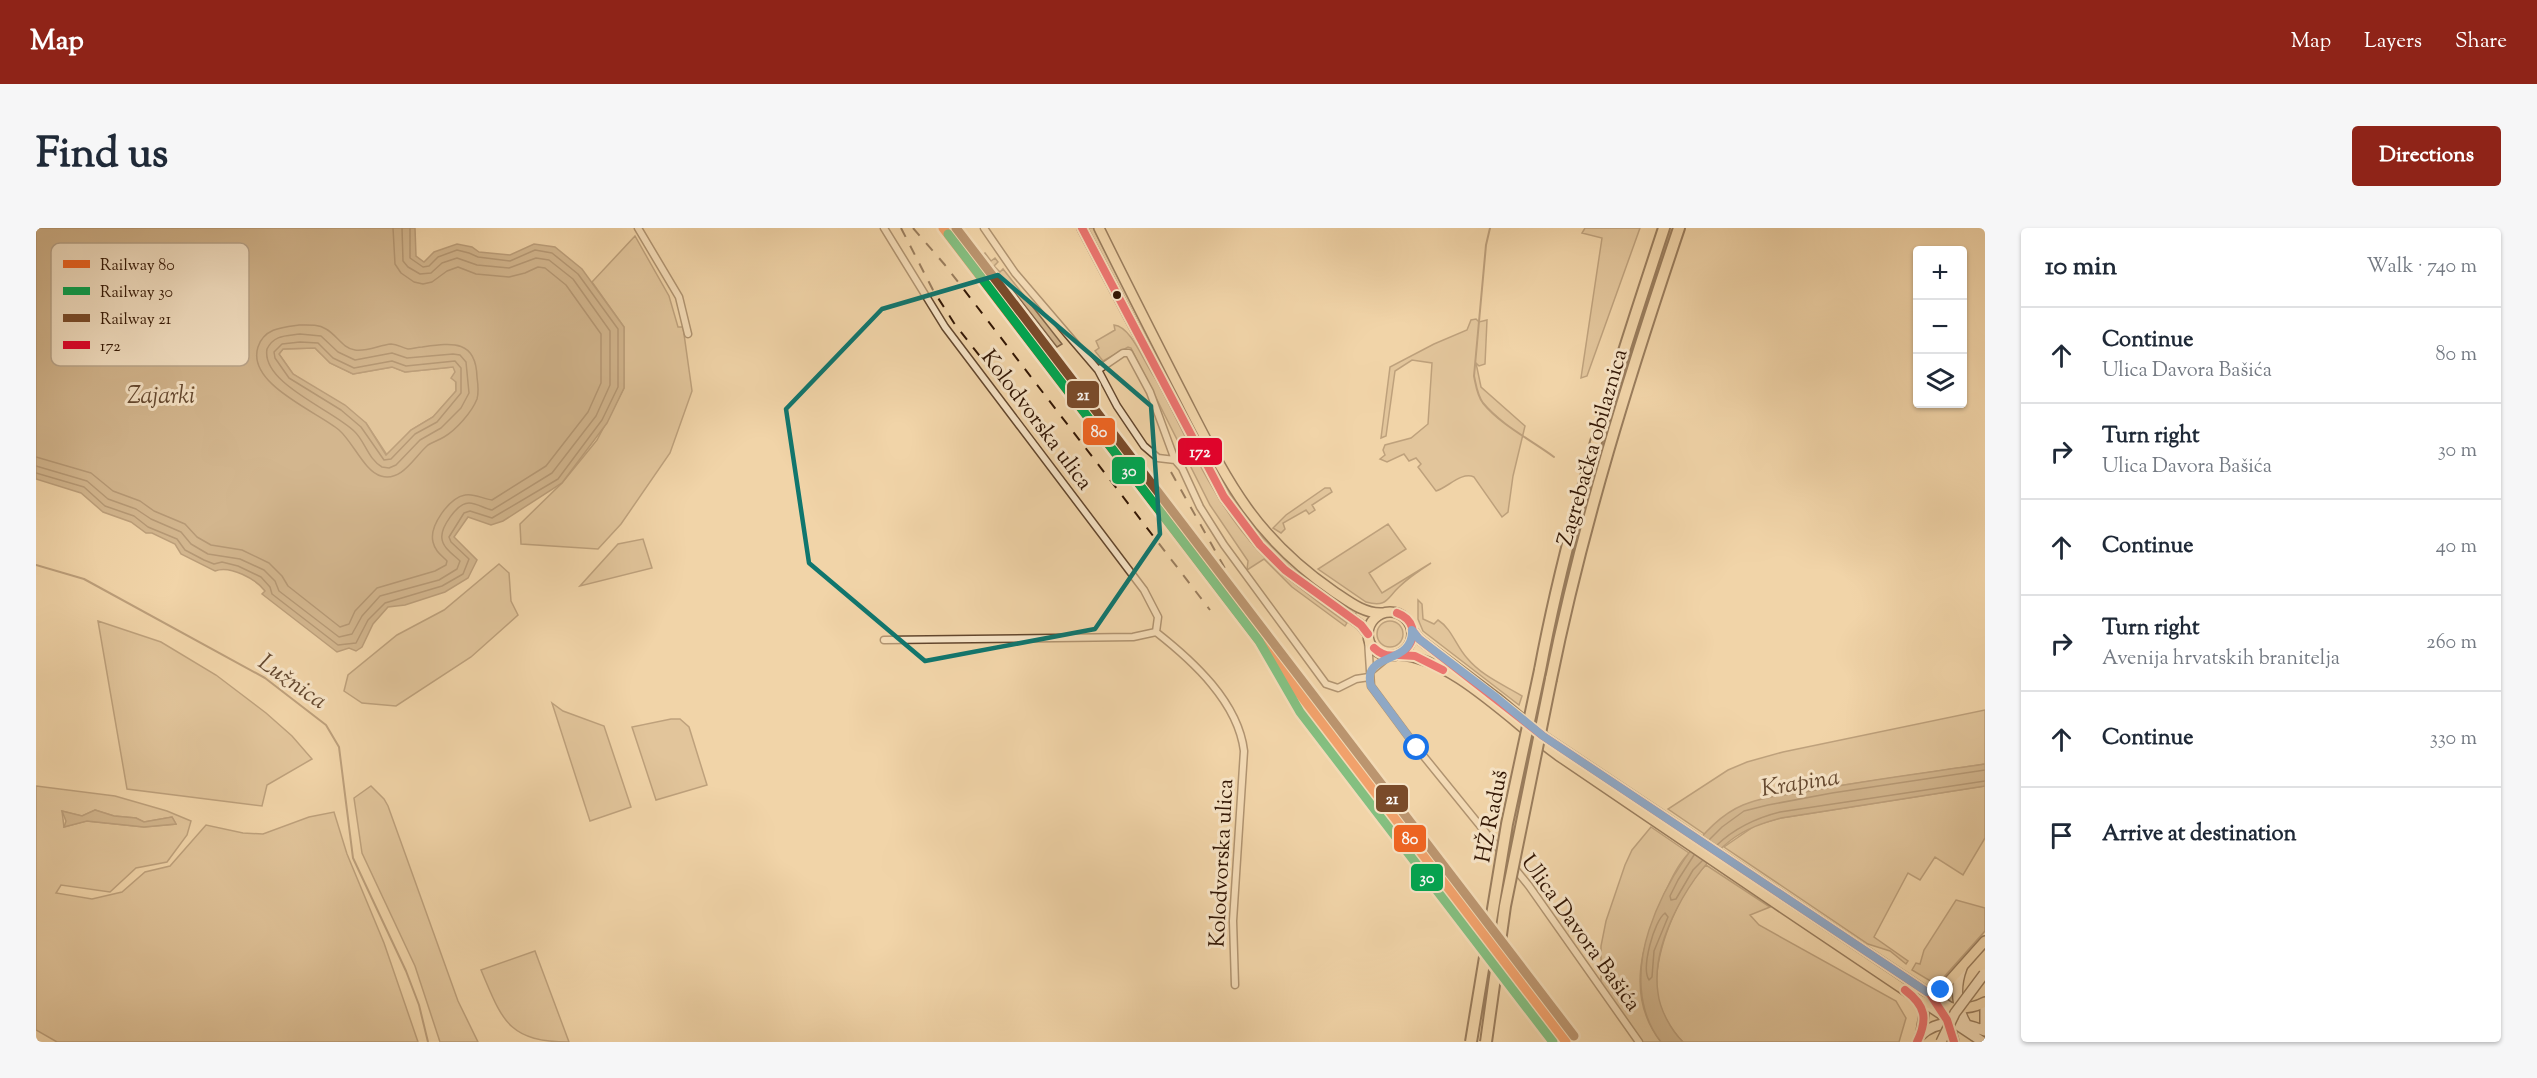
<!DOCTYPE html>
<html lang="en">
<head>
<meta charset="utf-8">
<style>
  :root { --surface:#fff; --page:#f6f6f7; --text:#1f2937; --muted:#747a83; --line:#e0e1e3; --accent:#8f2418 }
  body { margin:0; font-family:"Sorts Mill Goudy",serif; background:var(--page); color:var(--text) }
  .controls { position:absolute; right:18px; top:18px; display:grid; overflow:hidden; border-radius:6px; box-shadow:0 2px 4px #0004 }
  .controls button { width:54px; height:54px; display:grid; place-items:center; padding:0; border:0; border-bottom:2px solid var(--line); background:var(--surface); color:var(--text); font:30px sans-serif }
  .stop { position:absolute; width:18px; height:18px; margin:-14px; border:4px solid #1a73e8; border-radius:50%; background:#fff }
  .stop.end { background:#1a73e8; border-color:#fff; box-shadow:0 2px 6px #0008 }
  .list { margin:0; padding:0; list-style:none }
  h2 { display:flex; justify-content:space-between; align-items:center; height:78px; margin:0; padding:0 24px; font-size:26px }
  h2 small { font-size:20px; font-weight:400; color:var(--muted) }
  .list li { display:grid; grid-template-columns:39px 1fr auto; gap:18px; align-items:center; box-sizing:border-box; height:96px; padding:0 24px; border-top:2px solid var(--line) }
  .list b { display:block; font-size:22px; white-space:nowrap }
  .list p { margin:0; font-size:20px; white-space:nowrap; color:var(--muted) }
  .list em { font-size:20px; font-style:normal; color:var(--muted) }
  .icon { flex:none; width:33px; height:33px; fill:none; stroke:currentColor; stroke-width:2; stroke-linecap:round; stroke-linejoin:round }
  .map { position:relative; flex:none; width:1949px; height:814px; overflow:hidden; border-radius:6px }
  header { display:flex; align-items:center; gap:36px; box-sizing:border-box; height:84px; padding:0 30px; background:var(--accent); color:#fff }
  header strong { font-size:28px }
  nav { display:flex; gap:33px; margin-inline-start:auto; font-size:21px }
  .intro { display:flex; align-items:center; justify-content:space-between; box-sizing:border-box; height:144px; padding:0 36px }
  h1 { margin:0; font-size:42px }
  .button { padding:15px 27px; border-radius:6px; background:var(--accent); color:#fff; font-size:21px; font-weight:700 }
  main { display:flex; gap:36px; padding:0 36px }
  aside { flex:1; background:var(--surface); border-radius:6px; box-shadow:0 2px 4px #0004 }
  .map>svg:first-child { display:block }
  .green { fill:#d1b48c; stroke:#826548; stroke-width:1.5; fill-rule:evenodd }
  .water { fill:#b09370; stroke:#7e6145; stroke-width:1.5; fill-rule:evenodd }
  .lines { fill:none; stroke-linecap:round; stroke-linejoin:round }
  .shore { stroke:#71543a; stroke-width:1.5 }
  .stream { stroke:#7e6145; stroke-width:2 }
  .minor-casing { stroke:#62462d; stroke-width:9 }
  .secondary-casing { stroke:#321604; stroke-width:12 }
  .primary-casing { stroke:#321604; stroke-width:12 }
  .motorway-casing { stroke:#321604; stroke-width:14 }
  .minor { stroke:#f6e3c6; stroke-width:6 }
  .secondary { stroke:#f6e3c6; stroke-width:9 }
  .primary { stroke:#f1d4a8; stroke-width:9 }
  .motorway { stroke:#f1d4a8; stroke-width:10 }
  .rail { stroke:#321604; stroke-width:2; stroke-dasharray:10 10; stroke-linecap:butt }
  .secondary-bridge-casing { stroke:#321604; stroke-width:12; stroke-linecap:butt }
  .motorway-bridge-casing { stroke:#321604; stroke-width:14; stroke-linecap:butt }
  .secondary-bridge { stroke:#f6e3c6; stroke-width:9 }
  .motorway-bridge { stroke:#f1d4a8; stroke-width:10 }
  .bus-1-casing { stroke:#f6e3c6; stroke-width:12 }
  .bus-1 { stroke:#e4002b; stroke-width:8 }
  .rail-1-casing { stroke:#f6e3c6; stroke-width:14 }
  .rail-2-casing { stroke:#f6e3c6; stroke-width:14 }
  .rail-3-casing { stroke:#f6e3c6; stroke-width:14 }
  .rail-1 { stroke:#f26522; stroke-width:9 }
  .rail-2 { stroke:#00a651; stroke-width:9 }
  .rail-3 { stroke:#7a4b2a; stroke-width:9 }
  .route { stroke:#1a73e8; stroke-width:8 }
  .marked { fill:none; stroke:#0f766e; stroke-width:4.5; stroke-linejoin:round }
  .bus-dot { fill:#321604; stroke:#f6e3c6; stroke-width:2 }
  .labels { text-anchor:middle; stroke-width:6; stroke-linejoin:round; paint-order:stroke }
  .street-label { font-size:22px; fill:#321604; stroke:#f6e3c6 }
  .water-label { font-size:24px; font-style:italic; fill:#64482f; stroke:#f6e3c6 }
  .key { fill:#f6e3c6; stroke:#bba68c; stroke-width:1.5 }
  .key-label { font-size:16px; fill:#321604 }
  .line-badge { stroke:#f6e3c6; stroke-width:2 }
  .badge-label { font-size:16px; text-anchor:middle; font-weight:bold; fill:#fff }
</style>
</head>
<body>
<header>
<strong>Map</strong>
<nav><a>Map</a><a>Layers</a><a>Share</a></nav>
</header>
<div class="intro"><h1>Find us</h1><a class="button">Directions</a></div>
<main>
<div class="map">
<svg width="1949" height="814" viewBox="0 0 1949 814">
  <rect width="100%" height="100%" fill="#f1d4a8"/>
  <filter id="stains"><feTurbulence type="fractalNoise" baseFrequency=".00333" numOctaves="4"/><feColorMatrix values="0 0 0 0 .2 0 0 0 0 .09 0 0 0 0 .02 0 0 0 .5 -.17"/></filter>
  <radialGradient id="worn" r=".72"><stop offset=".6" stop-color="#630" stop-opacity="0"/><stop offset="1" stop-color="#630" stop-opacity=".3"/></radialGradient>
  <path class="green" d="M1052,0H1057L1116,118L1198,273L1220,303L1252,334L1321,384L1318,387L1260,347L1229,316L1197,276Z
    M1549,0H1604L1551,148L1545,150L1566,10L1546,5Z
    M599,8L633,68L642,99H647L656,163L634,225L585,296L562,321L485,316L484,296L526,255L561,212L588,160V99L556,54Z
    M949,25L955,33L959,30L962,34L958,38L964,44L967,41L1026,116L1021,119L979,65L946,29Z
    M1440,91L1443,94L1451,92L1449,136L1443,138L1440,135L1445,159L1489,198L1477,248L1472,284L1466,289L1438,249C1426,243 1411,260 1400,263L1382,239L1385,236L1380,230L1373,233L1368,226L1351,234L1344,231L1349,227L1347,222L1349,217L1375,210L1392,196L1396,135L1376,132L1359,143L1350,208L1345,210L1354,139L1398,116L1431,102L1435,92Z
    M1078,97C1097,99 1109,139 1122,154C1151,211 1178,275 1222,322C1249,350 1280,373 1311,395L1309,398L1256,359L1228,331L1211,342L1212,333L1174,277L1095,120L1092,119L1067,133L1059,123L1063,120L1060,113L1079,102Z
    M279,120L294,135L317,146L357,139L369,144L417,139L419,141L420,163L397,189L375,202L351,227L330,195L257,146L243,126L247,121Z
    M1289,260H1294L1296,264L1276,277L1279,282L1273,286L1270,282L1247,295L1249,301L1245,305L1237,300L1250,287Z
    M1352,296L1370,321L1333,345L1346,365L1395,335C1384,342 1372,350 1363,359C1351,370 1351,380 1330,374L1282,341Z
    M607,311L616,340L544,358L582,316Z
    M463,336L473,345L475,373L482,387L435,429L360,478L326,475L308,463L312,447L361,407L408,382Z
    M1382,372L1386,376L1387,391L1398,396L1402,392C1416,401 1420,418 1431,430C1446,448 1466,456 1486,468L1483,477L1387,403L1382,391Z
    M62,393L125,414L180,447L230,485L256,508L276,531L231,557L226,578L91,561Z
    M1341 406a13 13 0 1 1 26 0a13 13 0 1 1-26 0Z
    M516,475L527,483L568,498L595,579L554,593Z
    M1949,482V536L1795,559L1731,571L1706,578L1682,594L1670,607L1632,581L1692,542L1711,534L1747,524Z
    M635,491H644L653,499L671,557L620,572L596,499Z
    M0,558L79,568L131,583L155,593L151,607L131,634L100,640L74,664L25,657L20,665L56,671L86,664L109,644L134,638L170,597L207,605L227,606L273,589L298,584L311,626L348,715L382,814H21L0,802ZM59,582L78,588L100,590L108,594L136,589L140,596L108,599L50,593L28,599L26,583L46,588Z
    M335,558L348,571L352,578L422,773L442,814H404L379,738L326,625L318,570Z
    M1949,558V610L1927,647L1899,629L1884,652L1872,645L1838,709L1872,733L1870,736L1854,723L1832,716L1688,619L1720,597L1745,590Z
    M1615,599L1653,625C1641,637 1634,654 1627,669C1606,716 1589,768 1625,814H1606L1565,756V718L1570,693L1589,637L1596,622Z
    M1670,637L1734,679L1714,687L1723,697L1860,773L1870,790L1863,814H1647C1635,802 1623,782 1621,764C1617,726 1643,663 1670,637Z
    M1920,672L1949,680V703L1907,750L1896,754L1876,742L1880,735L1884,736L1888,722Z
    M499,723L533,814C471,814 466,791 445,742Z"/>
  <path class="water" d="M0,0H379L380,28L388,34L398,24L421,16L436,19L443,24L474,27L498,16L519,19L546,41L588,99V160L571,195L526,255L467,293L455,297L432,289L418,309L441,332L432,350L409,364L369,377L352,379L337,396L326,419L320,423L313,420L301,424L226,366L229,363C220,351 194,337 179,343L145,326L139,316L116,305H110L95,294L67,284L45,265L0,251ZM279,120L294,135L317,146L356,139L369,144L417,139L419,144L415,150L420,154V163L397,189L375,202L350,227L330,195L309,177L257,146L243,126L247,121Z
    M1949,536V558L1745,590C1727,595 1711,600 1695,612C1656,642 1614,714 1622,765C1624,782 1635,802 1647,814H1625C1600,782 1601,739 1613,702C1627,659 1664,595 1707,577C1726,569 1749,567 1769,564C1829,552 1889,545 1949,536Z
    M59,582L78,588L100,590L108,594L136,589L140,596L108,599L51,593L28,599L30,593L26,583L46,588Z"/>
  <g class="lines">
    <path class="shore" d="M263,97C272,97 282,96 290,101C301,107 306,120 319,122C330,124 344,117 355,116C362,116 366,120 372,121C376,121 382,119 386,119C416,115 440,111 441,149C442,156 443,164 441,171C436,184 420,202 408,209C403,212 397,214 392,217C378,229 366,254 345,248C329,244 317,214 303,202C282,184 210,156 222,119C228,100 247,99 263,97Z
      M264,106L285,108L302,124L319,132L356,125L371,130L417,126L424,127L430,134L433,165L425,180L405,200L384,212L360,237L353,240L346,239C332,231 329,213 318,203C297,182 225,155 231,121C238,107 249,108 264,106Z
      M264,114L282,115L297,130L318,140L356,133L370,138L419,133L425,140V165L401,194L379,206L355,231L348,232L325,199L305,182L253,150L239,130L238,124L246,116Z
      M0,229L55,245L77,263L104,273L118,283L149,296L161,309L175,317L206,322L233,335L246,348L252,358L304,399L313,396L319,383L341,360L399,343L410,337L411,333C405,327 399,323 397,314C393,298 413,270 429,267C438,265 447,271 456,272L510,238L552,184L565,155V106L530,57L509,40L502,39L489,45L473,49L440,46L422,39L411,43L396,54L387,56L378,54L365,45L359,36L357,0
      M0,238L51,253L72,271L100,281L115,291L145,304L155,316L172,326L204,331L228,342L239,353L243,363L303,409L316,406L326,388L344,368L403,352L421,341L424,333C418,327 407,320 406,311C404,300 421,275 433,275C441,275 449,281 456,282L516,245L560,188L574,157V103L537,51L513,32L500,30L473,40L441,37L421,30L406,35L395,45L384,46L372,39L367,33L366,0
      M0,245L48,259L69,278L98,288L112,299L141,311L149,322L168,332L178,336L186,334L202,338L225,349L234,359L236,366L302,417L320,415L332,392L349,375L406,358L427,346L433,331L415,314L413,309L428,285L434,283L456,290L522,251L566,192L582,159V101L542,46L516,25L499,22L474,33L442,29L433,25L421,22L402,29L393,38L387,39L374,30V0
      M1673,612L1686,599L1708,583L1732,577L1796,565L1949,542
      M1681,617C1700,599 1720,590 1744,584L1949,553
      M1658,627L1642,652L1634,668L1635,672L1640,671L1657,642L1666,633
      M1629,685L1632,689L1618,723L1616,749L1613,752C1605,740 1618,693 1629,685Z"/>
    <path class="stream" d="M1454,0L1450,17L1438,148C1440,157 1441,167 1447,175C1465,197 1495,212 1518,229
      M0,337L48,351L229,450L290,497L303,519L317,630L370,743L383,777L392,814"/>
    <g class="minor-casing">
      <path id="minor" d="M602,0L643,69L652,106
        M848,0L909,99L1108,362L1122,389L1120,404C1157,433 1202,474 1208,523L1197,693L1199,757
        M948,0L979,45L1062,142L1081,178L1108,218L1122,230L1139,232
        M1062,142L1087,125H1093L1114,164L1139,232L1146,240L1164,279L1188,317L1290,456L1302,460L1320,451L1333,449
        M848,412L1097,409L1120,404
        M1332,412L1335,458L1381,520L1493,658L1603,814
        M1335,443L1353,428"/>
    </g>
    <g class="secondary-casing">
      <path id="secondary" d="M1926,740C1917,764 1922,788 1938,808
        M1891,764L1915,780
        M1890,776L1947,814
        M1949,780V803
        M1912,793L1918,814
        M1885,805L1888,787L1885,773
        M1884,808C1902,790 1927,794 1949,803"/>
    </g>
    <g class="primary-casing">
      <path id="primary" d="M1046,0L1188,269L1224,317L1249,342L1325,397L1332,406
        M1063,0C1089,53 1116,106 1143,159C1188,246 1213,305 1297,363C1312,373 1328,386 1346,385
        M1332 406a22 22 0 1 1 44 0a22 22 0 1 1-44 0Z
        M1376,402L1383,411L1461,470L1507,508L1891,764L1901,763L1908,759L1949,713
        M1363,427C1415,429 1480,498 1523,528C1643,610 1764,692 1885,773C1905,780 1929,785 1949,774"/>
    </g>
    <g class="motorway-casing">
      <path id="motorway" d="M1504,442C1532,292 1580,145 1628,0
        M1515,451C1546,298 1593,148 1643,0"/>
    </g>
    <use href="#minor" class="minor"/>
    <use href="#secondary" class="secondary"/>
    <use href="#primary" class="primary"/>
    <use href="#motorway" class="motorway"/>
    <path class="rail" d="M865,0L897,62L918,95L1017,222
      M877,0L909,37L1174,382
      M1135,244L1210,378"/>
    <g class="secondary-bridge-casing">
      <path id="secondary-bridge" d="M1905,814L1919,785L1948,746"/>
    </g>
    <g class="motorway-bridge-casing">
      <path id="motorway-bridge" d="M1435,814L1471,596L1504,442
        M1450,814L1469,678L1515,451"/>
    </g>
    <use href="#secondary-bridge" class="secondary-bridge"/>
    <use href="#motorway-bridge" class="motorway-bridge"/>
    <g class="bus-1-casing">
      <path id="bus-1" d="M1046,0L1188,269L1224,317L1249,342L1325,397L1332,406
        M1376,402L1383,411L1507,508L1894,766L1911,792L1918,814
        M1338,420C1366,446 1396,398 1361,385
        M1363,427L1379,428L1407,442
        M1869,762C1890,778 1892,791 1881,814"/>
    </g>
    <use href="#bus-1" class="bus-1"/>
    <g class="rail-1-casing">
      <path id="rail-1" d="M907,0L1530,814"/>
    </g>
    <g class="rail-2-casing">
      <path id="rail-2" d="M912,6L1223,413L1264,484L1517,814"/>
    </g>
    <g class="rail-3-casing">
      <path id="rail-3" d="M920,0L1538,808"/>
    </g>
    <use href="#rail-1" class="rail-1"/>
    <use href="#rail-2" class="rail-2"/>
    <use href="#rail-3" class="rail-3"/>
  </g>
  <g class="lines">
    <path class="route" d="M1381,520L1335,458C1325,423 1378,438 1376,402L1383,411L1461,470L1507,508L1891,764L1905,762"/>
  </g>
  <path d="M0 0H1949V814H0ZM962,47L1115,178L1124,306L1059,401L889,433L773,335L750,181L846,81Z" fill="#f1d4a8" fill-opacity=".55" fill-rule="evenodd"/>
  <path class="marked" d="M962,47L1115,178L1124,306L1059,401L889,433L773,335L750,181L846,81Z"/>
  <circle class="bus-dot" cx="1081" cy="67" r="5"/>
  <g class="labels">
    <g class="street-label">
      <text transform="translate(1002 191) rotate(53)" y="8">Kolodvorska ulica</text>
      <text transform="translate(1555 219) rotate(-74)" y="8">Zagrebačka obilaznica</text>
      <text transform="translate(1454 588) rotate(-79)" y="8">HŽ Raduš</text>
      <text transform="translate(1184 635) rotate(-87)" y="8">Kolodvorska ulica</text>
      <text transform="translate(1546 704) rotate(54)" y="8">Ulica Davora Bašića</text>
    </g>
    <g class="water-label">
      <text x="125" y="175">Zajarki</text>
      <text transform="translate(257 453) rotate(35)" y="8">Lužnica</text>
      <text transform="translate(1764 554) rotate(-9)" y="8">Krapina</text>
    </g>
  </g>
  <rect x="15" y="15" width="198" height="123" rx="9" class="key"/>
  <rect x="27" y="32" width="27" height="8" fill="#f26522"/>
  <rect x="27" y="59" width="27" height="8" fill="#00a651"/>
  <rect x="27" y="86" width="27" height="8" fill="#7a4b2a"/>
  <rect x="27" y="113" width="27" height="8" fill="#e4002b"/>
  <g class="key-label">
    <text x="64" y="42">Railway 80</text>
    <text x="64" y="69">Railway 30</text>
    <text x="64" y="96">Railway 21</text>
    <text x="64" y="123">172</text>
  </g>
  <g class="line-badge">
    <rect x="1030" y="152" width="34" height="29" rx="6" fill="#7a4b2a"/>
    <rect x="1046" y="189" width="34" height="29" rx="6" fill="#f26522"/>
    <rect x="1141" y="209" width="46" height="29" rx="6" fill="#e4002b"/>
    <rect x="1075" y="228" width="35" height="29" rx="6" fill="#00a651"/>
    <rect x="1339" y="556" width="34" height="29" rx="6" fill="#7a4b2a"/>
    <rect x="1357" y="596" width="34" height="29" rx="6" fill="#f26522"/>
    <rect x="1374" y="635" width="34" height="29" rx="6" fill="#00a651"/>
  </g>
  <g class="badge-label">
    <text x="1047" y="172">21</text>
    <text x="1063" y="209">80</text>
    <text x="1164" y="229">172</text>
    <text x="1093" y="248">30</text>
    <text x="1356" y="576">21</text>
    <text x="1374" y="616">80</text>
    <text x="1391" y="655">30</text>
  </g>
  <rect width="100%" height="100%" filter="url(#stains)"/>
  <rect width="100%" height="100%" fill="url(#worn)"/>
</svg>
<div class="controls">
<button>+</button>
<button>−</button>
<button><svg class="icon" aria-label="layers" viewBox="0 0 24 24"><path d="M12 4l9 5-9 5-9-5zM3 14l9 5 9-5"/></svg></button>
</div>
<div class="stop" style="left:1381px;top:520px"></div>
<div class="stop end" style="left:1905px;top:762px"></div>
</div>
<aside>
<h2>10 min<small>Walk · 740 m</small></h2>
<ul class="list">
<li><svg class="icon" aria-label="ahead" viewBox="0 0 24 24"><path d="M12 20V5M6 11l6-6 6 6"/></svg><div><b>Continue</b><p>Ulica Davora Bašića</p></div><em>80 m</em></li>
<li><svg class="icon" aria-label="right" viewBox="0 0 24 24"><path d="M7 20v-9h11M14 6l5 5-5 5"/></svg><div><b>Turn right</b><p>Ulica Davora Bašića</p></div><em>30 m</em></li>
<li><svg class="icon" aria-label="ahead" viewBox="0 0 24 24"><path d="M12 20V5M6 11l6-6 6 6"/></svg><div><b>Continue</b></div><em>40 m</em></li>
<li><svg class="icon" aria-label="right" viewBox="0 0 24 24"><path d="M7 20v-9h11M14 6l5 5-5 5"/></svg><div><b>Turn right</b><p>Avenija hrvatskih branitelja</p></div><em>260 m</em></li>
<li><svg class="icon" aria-label="ahead" viewBox="0 0 24 24"><path d="M12 20V5M6 11l6-6 6 6"/></svg><div><b>Continue</b></div><em>330 m</em></li>
<li><svg class="icon" aria-label="arrive" viewBox="0 0 24 24"><path d="M6 21V4h12l-3 4 3 4H6"/></svg><div><b>Arrive at destination</b></div></li>
</ul>
</aside>
</main>
</body>
</html>
